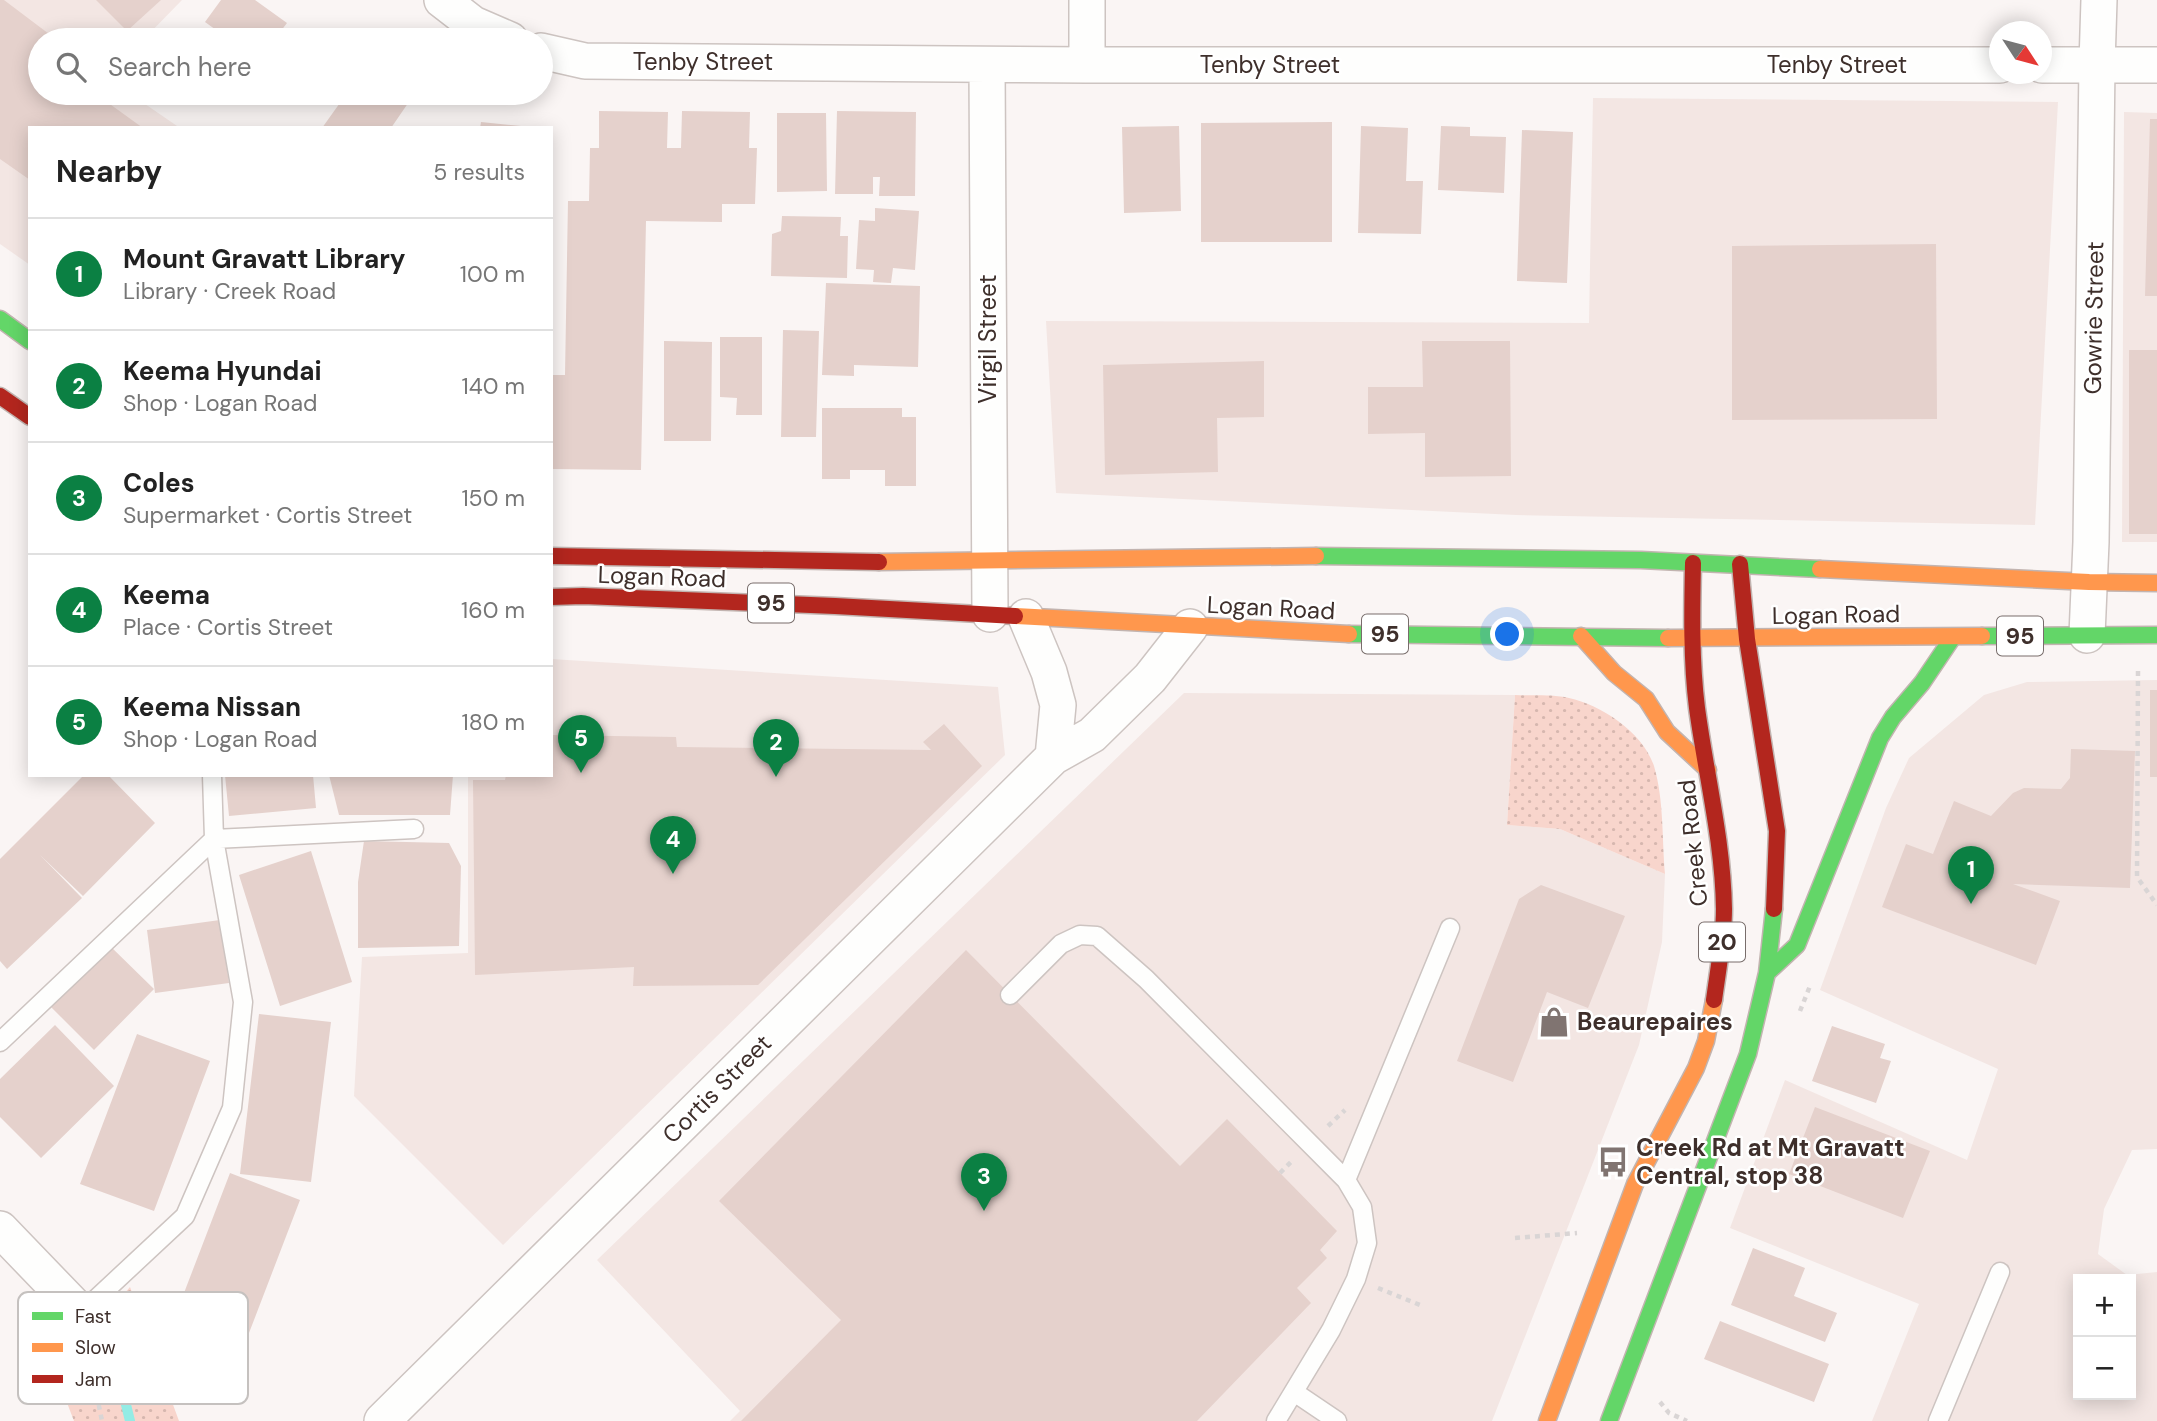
<!DOCTYPE html>
<html lang="en">
<head>
<meta charset="utf-8">
<style>
  :root { --surface:#fff; --page:#f2f2f2; --text:#222; --muted:#767676; --line:#e0e0e0; --accent:#0b8043 }
  body { margin:0; font-family:"DM Sans",sans-serif; background:var(--page); color:var(--text) }
  .controls { position:absolute; right:21px; bottom:21px; display:grid; overflow:hidden; border-radius:0px; box-shadow:0 4px 18px #0003 }
  .controls button { width:63px; height:63px; display:grid; place-items:center; padding:0; border:0; border-bottom:2px solid var(--line); background:var(--surface); color:var(--text); font:35px sans-serif }
  .compass { position:absolute; left:1989px; top:21px; width:63px; height:63px; border-radius:50%; background:var(--surface); box-shadow:0 4px 18px #0003; rotate:126deg }
  .you { position:absolute; left:1508px; top:635px; width:24px; height:24px; margin:-18px; border:5px solid #fff; border-radius:50%; background:#1a73e8; box-shadow:0 0 0 10px #1a73e833 }
  .badge { display:grid; place-items:center; width:46px; height:46px; border-radius:50%; background:var(--accent); color:#fff; font-size:23px; font-weight:700 }
  .pin { position:absolute; translate:-50% -58px; filter:drop-shadow(0 2px 4px #0008) }
  .pin::after { content:''; position:absolute; top:37px; width:24px; height:21px; background:inherit; clip-path:polygon(0 0,100% 0,50% 100%) }
  .list { margin:0; padding:0; list-style:none }
  h2 { display:flex; justify-content:space-between; align-items:center; height:91px; margin:0; padding:0 28px; font-size:30px }
  h2 small { font-size:23px; font-weight:400; color:var(--muted) }
  .list li { display:grid; grid-template-columns:46px 1fr auto; gap:21px; align-items:center; box-sizing:border-box; height:112px; padding:0 28px; border-top:2px solid var(--line) }
  .list b { display:block; font-size:26px; white-space:nowrap }
  .list p { margin:0; font-size:23px; white-space:nowrap; color:var(--muted) }
  .list em { font-size:23px; font-style:normal; color:var(--muted) }
  .icon { flex:none; width:38px; height:38px; fill:none; stroke:currentColor; stroke-width:2; stroke-linecap:round; stroke-linejoin:round }
  .map { position:relative; flex:none; width:2157px; height:1421px; overflow:hidden }
  .search { position:absolute; background:var(--surface); box-shadow:0 4px 18px #0003; left:28px; top:28px; width:525px; height:77px; display:flex; align-items:center; gap:18px; box-sizing:border-box; padding:0 24px; border-radius:38px; color:var(--muted); font-size:26px }
  .panel { position:absolute; background:var(--surface); box-shadow:0 4px 18px #0003; left:28px; top:126px; width:525px; height:651px; border-radius:0px }
  .map>svg:first-child { display:block }
  .built { fill:#f3e6e3; fill-rule:evenodd }
  .park { fill:url(#park-dots) }
  .lines { fill:none; stroke-linecap:round; stroke-linejoin:round }
  .stream { stroke:#94ece5; stroke-width:10 }
  .building { fill:#e5d1cc }
  .lane-casing { stroke:#cdc4c1; stroke-width:21 }
  .street-casing { stroke:#cdc4c1; stroke-width:38 }
  .fast-casing { stroke:#c2b4b0; stroke-width:19 }
  .slow-casing { stroke:#c2b4b0; stroke-width:19 }
  .jam-casing { stroke:#c2b4b0; stroke-width:19 }
  .path { stroke:#d9d5d5; stroke-width:4.5; stroke-dasharray:5 5; stroke-linecap:butt }
  .lane { stroke:#fefefd; stroke-width:18 }
  .street { stroke:#fefefd; stroke-width:35 }
  .fast { stroke:#63d668; stroke-width:16 }
  .slow { stroke:#ff974d; stroke-width:16 }
  .jam { stroke:#b3261e; stroke-width:16 }
  .labels { text-anchor:middle; stroke-width:5; stroke-linejoin:round; paint-order:stroke }
  .shield { fill:#fff; stroke:#786d6b; stroke-width:2 }
  .shield-label { font-size:23px; font-weight:bold; fill:#3e2f2b }
  .street-label { font-size:24px; fill:#3e2f2b; stroke:#fff }
  .poi-label { font-size:24px; font-weight:bold; fill:#3e2f2b; stroke:#fff; text-anchor:start }
  .key { fill:#fff; stroke:#c5c1bf; stroke-width:2 }
  .key-label { font-size:19px; fill:#3e2f2b }
</style>
</head>
<body>
<div class="map">
<svg width="2157" height="1421" viewBox="0 0 2157 1421">
  <defs>
    <pattern id="park-dots" width="8" height="8" patternUnits="userSpaceOnUse" patternTransform="scale(1.75)"><rect width="8" height="8" fill="#f8d5cc"/><path d="M2 2h.1M6 6h.1" fill="none" stroke="#d6b7af" stroke-width="1.8" stroke-linecap="round"/></pattern>
  </defs>
  <rect width="100%" height="100%" fill="#faf5f4"/>
  <path class="built" d="M0,0H182L143,40H40V93H129L180,128H30V265L0,244Z
    M1593,98L2058,102L2035,525L1516,515L1056,493L1046,321L1589,323Z
    M2124,112L2157,113V542H2122Z
    M551,659L998,687L1005,755L503,1245L354,1096L362,957L468,953V775H551Z
    M2157,680V1149L2132,1150L2104,1209L2098,1254L2127,1275L2157,1272V1421H1872L1919,1304L1730,1228L1785,1080L1967,1160L1998,1069L1820,990L1886,808L1909,758L1984,695L2027,682ZM2078,1279H2131V1395H2078Z
    M1184,693L1515,695L1507,825L1560,829L1665,874L1662,942L1639,1045L1492,1421H730L740,1411L597,1260Z"/>
  <path class="park" d="M1515,695C1532,696 1552,694 1569,698C1601,705 1643,732 1654,766C1664,800 1662,839 1665,874L1560,829L1507,825Z
    M130,1287L179,1421H74L49,1356L80,1346Z"/>
  <g class="lines">
    <path class="stream" d="M110,1339L130,1421"/>
  </g>
  <path class="building" d="M0,0H4L57,40H40V93H113L107,102L143,128H30V180L0,159Z
    M96,0H161L127,31Z
    M221,0H255L287,23L274,40H230L205,22Z
    M347,93H415L391,128H322Z
    M599,111L668,112L667,148H681L682,111L750,112L749,148H757L755,204H722V222L646,221L641,470L551,469V375H565L568,201H589L590,148H599Z
    M837,111L916,112L915,196H879L880,177H873V194H835Z
    M777,113H826L827,191L777,192Z
    M2150,119H2157V296H2145Z
    M481,122L521,126V128H480Z
    M1332,122V242H1201V123Z
    M1179,126L1181,211L1124,213L1122,127Z
    M1361,126L1408,128L1406,181H1423L1421,234L1358,233Z
    M1441,126L1470,127V136L1506,137L1504,193L1438,190Z
    M1522,130L1573,132L1567,283L1517,281Z
    M875,208L919,211L915,270L893,268L891,283L873,282L874,270L856,269L859,220L875,221Z
    M782,216L841,217L840,236H848L847,278L771,276L772,234L781,231Z
    M1936,244L1937,419L1732,420V246Z
    M826,283L920,286L918,367L854,365V376L822,375Z
    M783,330L819,331L816,437H781Z
    M720,337H762V415H736L737,398L720,397Z
    M664,341L712,342L711,441H664Z
    M1422,341H1510L1511,476L1425,477V433L1368,434V387H1423Z
    M2129,350H2157V534H2129Z
    M1264,361V417L1217,418L1218,472L1105,475L1103,365Z
    M822,408H902V417H916V486H885V470H850V479H822Z
    M2150,690H2157V777H2150Z
    M944,724L982,766L758,985L633,986L634,967L475,975L473,780H505L506,775H551V735L676,737L677,747L931,750L923,742Z
    M2071,749L2135,751L2130,888L2013,884L2060,901L2036,965L1882,907L1906,844L1933,854L1954,801L1991,816L2013,793L2024,788L2061,789L2070,778Z
    M84,775H108L155,823L83,896L40,855L82,898L7,969L0,961V859Z
    M225,775H313L316,808L229,816Z
    M329,775H453L450,815H339Z
    M364,841L449,843L461,866L459,946L358,948V882Z
    M311,851L352,982L280,1006L239,875Z
    M1541,885L1625,916L1588,1008L1547,992L1513,1082L1457,1061L1519,899Z
    M220,920L229,983L155,993L147,930Z
    M108,944L154,989L94,1050L48,1004Z
    M966,950L1180,1166L1227,1119L1337,1231L1320,1250L1327,1258L1297,1288L1311,1303L1197,1421H741L841,1320L719,1201Z
    M259,1014L331,1022L311,1182L240,1174Z
    M55,1025L114,1086L41,1158L0,1117V1079Z
    M1832,1026L1885,1044L1880,1058L1891,1061L1876,1103L1812,1081Z
    M137,1034L210,1061L154,1211L80,1184Z
    M1815,1107L1930,1151L1903,1218L1789,1174Z
    M230,1173L300,1200L244,1346L174,1319Z
    M1753,1248L1805,1268L1794,1296L1837,1313L1825,1342L1731,1305Z
    M1720,1321L1829,1364L1814,1402L1704,1359Z"/>
  <g class="lines">
    <g class="lane-casing">
      <path id="lane" d="M1010,995L1061,944L1080,935L1097,936L1146,979L1346,1180L1362,1207L1367,1243L1356,1279L1331,1330L1276,1421
        M0,1042L214,839L212,775
        M1346,1180L1450,928
        M81,1313L185,1216L232,1108L243,1002L214,839L414,829
        M1294,1392L1337,1421
        M1938,1421L2000,1272"/>
    </g>
    <g class="street-casing">
      <path id="street" d="M442,0L473,24L510,40
        M541,51L585,61L1087,65H2000
        M987,65L990,614
        M1087,65V0
        M2042,65H2157
        M1026,617L1049,672L1058,705L1053,757
        M2087,635L2091,542L2097,64L2099,0
        M0,1229L81,1313
        M382,1421L1053,757L1092,735L1150,678L1190,627"/>
    </g>
    <g class="fast-casing">
      <path id="fast" d="M0,319L30,341
        M1316,556L1641,560L1820,569
        M1349,634L1668,638
        M1982,636L2157,635
        M1767,973L1797,945L1880,738L1893,717L1922,683L1953,637
        M1609,1421L1748,1054L1767,973L1774,909"/>
    </g>
    <g class="slow-casing">
      <path id="slow" d="M879,562L1316,556
        M1820,569L2089,582L2157,583
        M1015,616L1349,634
        M1581,636L1614,673L1646,699L1667,732L1708,770
        M1668,638L1982,636
        M1547,1421L1635,1184L1696,1068L1706,1041L1714,1000"/>
    </g>
    <g class="jam-casing">
      <path id="jam" d="M0,396L30,417
        M551,556L879,562
        M1693,563C1692,611 1691,660 1697,708C1706,775 1723,841 1724,909C1724,939 1718,970 1714,1000
        M1740,564L1747,639L1777,831L1774,909
        M551,597L583,596L835,606L1015,616"/>
    </g>
    <path class="path" d="M2138,671L2137,877L2157,905
      M1800,1011L1810,986
      M1328,1126L1345,1110
      M1280,1173L1292,1161
      M1515,1238L1577,1233
      M1378,1288L1420,1305
      M87,1346L102,1421
      M1660,1402L1669,1413L1687,1421"/>
    <use href="#lane" class="lane"/>
    <use href="#street" class="street"/>
    <use href="#fast" class="fast"/>
    <use href="#slow" class="slow"/>
    <use href="#jam" class="jam"/>
  </g>
  <defs>
    <g id="shop-bare" transform="scale(2.415)"><path d="M-5-2.5h2.3a2.7 3.5 0 0 1 5.4 0H5L5.5 6h-11ZM-1.5-2.5h3a1.5 2.3 0 0 0-3 0Z" fill="#807471" stroke="#fff" stroke-width="2.5" paint-order="stroke"/></g>
    <g id="bus-bare" transform="scale(2.415)"><path d="M-5-6H5V4H4V6H2V4H-2V6H-4V4H-5ZM-3.5-4V0h7V-4ZM-3.5 1.2v1.5H-2V1.2ZM2 1.2v1.5H3.5V1.2Z" fill="#807471" stroke="#fff" stroke-width="2.5" paint-order="stroke"/></g>
  </defs>
  <g fill-rule="evenodd">
    <use href="#shop-bare" x="1554" y="1022"/>
    <use href="#bus-bare" x="1613" y="1162"/>
  </g>
  <g class="labels">
    <g class="shield">
      <rect x="748" y="583.5" width="46" height="39" rx="5"/>
      <rect x="1362" y="614.5" width="46" height="39" rx="5"/>
      <rect x="1997" y="616.5" width="46" height="39" rx="5"/>
      <rect x="1699" y="922.5" width="46" height="39" rx="5"/>
    </g>
    <g class="shield-label">
      <text x="771" y="611">95</text>
      <text x="1385" y="642">95</text>
      <text x="2020" y="644">95</text>
      <text x="1722" y="950">20</text>
    </g>
    <g class="street-label">
      <text x="703" y="70">Tenby Street</text>
      <text x="1270" y="73">Tenby Street</text>
      <text x="1837" y="73">Tenby Street</text>
      <text transform="translate(2094 318) rotate(-89)" y="8">Gowrie Street</text>
      <text transform="translate(988 339) rotate(-90)" y="8">Virgil Street</text>
      <text transform="translate(662 577) rotate(2)" y="8">Logan Road</text>
      <text transform="translate(1271 608) rotate(3)" y="8">Logan Road</text>
      <text transform="translate(1836 615) rotate(-1)" y="8">Logan Road</text>
      <text transform="translate(1693 843) rotate(-96)" y="8">Creek Road</text>
      <text transform="translate(717 1089) rotate(-45)" y="8">Cortis Street</text>
    </g>
    <g class="poi-label">
      <text x="1577" y="1030">Beaurepaires</text>
      <text x="1636" y="1156">Creek Rd at Mt Gravatt<tspan x="1636" dy="28">Central, stop 38</tspan></text>
    </g>
  </g>
  <rect x="18" y="1292" width="230" height="112" rx="10" class="key"/>
  <rect x="32" y="1312" width="31" height="8" fill="#63d668"/>
  <rect x="32" y="1343" width="31" height="9" fill="#ff974d"/>
  <rect x="32" y="1375" width="31" height="8" fill="#b3261e"/>
  <g class="key-label">
    <text x="75" y="1323">Fast</text>
    <text x="75" y="1354">Slow</text>
    <text x="75" y="1386">Jam</text>
  </g>
</svg>
<div class="controls">
<button>+</button>
<button>−</button>
</div>
<svg class="compass" viewBox="-18 -18 36 36"><path d="M0-13l5 13h-10z" fill="#e53935"/><path d="M0 13l5-13h-10z" fill="#767676"/></svg>
<div class="you"></div>
<div class="pin badge" style="left:1971px;top:904px">1</div>
<div class="pin badge" style="left:776px;top:777px">2</div>
<div class="pin badge" style="left:984px;top:1211px">3</div>
<div class="pin badge" style="left:673px;top:874px">4</div>
<div class="pin badge" style="left:581px;top:773px">5</div>
<div class="search"><svg class="icon" aria-label="search" viewBox="0 0 24 24"><circle cx="10" cy="10" r="6"/><path d="M15 15l6 6"/></svg>Search here</div>
<section class="panel">
<h2>Nearby<small>5 results</small></h2>
<ul class="list">
<li><span class="badge">1</span><div><b>Mount Gravatt Library</b><p>Library · Creek Road</p></div><em>100 m</em></li>
<li><span class="badge">2</span><div><b>Keema Hyundai</b><p>Shop · Logan Road</p></div><em>140 m</em></li>
<li><span class="badge">3</span><div><b>Coles</b><p>Supermarket · Cortis Street</p></div><em>150 m</em></li>
<li><span class="badge">4</span><div><b>Keema</b><p>Place · Cortis Street</p></div><em>160 m</em></li>
<li><span class="badge">5</span><div><b>Keema Nissan</b><p>Shop · Logan Road</p></div><em>180 m</em></li>
</ul>
</section>
</div>
</body>
</html>
